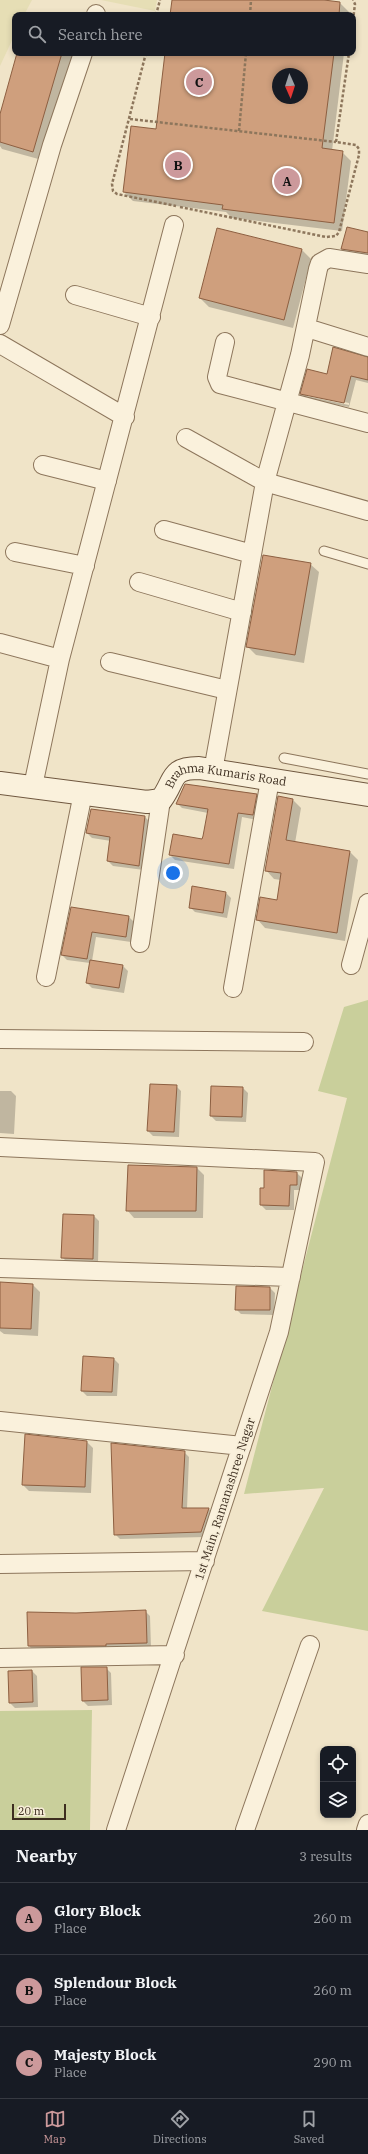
<!DOCTYPE html>
<html lang="en">
<head>
<meta charset="utf-8">
<style>
  :root { --surface:#171b24; --page:#242831; --text:#f1f3f6; --muted:#9ea1a6; --line:#363941; --accent:#cc999b }
  body { margin:0; font-family:"IBM Plex Serif",serif; background:var(--page); color:var(--text) }
  .controls { position:absolute; right:12px; bottom:12px; display:grid; overflow:hidden; border-radius:8px; box-shadow:0 2px 6px #0003 }
  .controls button { width:36px; height:36px; display:grid; place-items:center; padding:0; border:0; border-bottom:1px solid var(--line); background:var(--surface); color:var(--text); font:20px sans-serif }
  .compass { position:absolute; left:272px; top:68px; width:36px; height:36px; border-radius:50%; background:var(--surface); box-shadow:0 2px 6px #0003; rotate:177deg }
  .scale { position:absolute; left:12px; bottom:10px; width:54px; box-sizing:border-box; padding-left:4px; border:2px solid #3d2e20; border-top:0; font-size:11px; line-height:14px; white-space:nowrap; color:#3d2e20; -webkit-text-stroke:3px #f7eed8; paint-order:stroke }
  .you { position:absolute; left:173px; top:873px; width:14px; height:14px; margin:-10px; border:3px solid #fff; border-radius:50%; background:#1a73e8; box-shadow:0 0 0 6px #1a73e833 }
  .badge { display:grid; place-items:center; width:26px; height:26px; border-radius:50%; background:var(--accent); color:#111; font-size:13px; font-weight:700 }
  .pin { position:absolute; translate:-50% -50%; border:2px solid #fff; box-shadow:0 1px 4px #0006 }
  .list { margin:0; padding:0; list-style:none }
  h2 { display:flex; justify-content:space-between; align-items:center; height:52px; margin:0; padding:0 16px; font-size:17px }
  h2 small { font-size:13px; font-weight:400; color:var(--muted) }
  .list li { display:grid; grid-template-columns:26px 1fr auto; gap:12px; align-items:center; box-sizing:border-box; height:72px; padding:0 16px; border-top:1px solid var(--line) }
  .list b { display:block; font-size:15px; white-space:nowrap }
  .list p { margin:0; font-size:13px; white-space:nowrap; color:var(--muted) }
  .list em { font-size:13px; font-style:normal; color:var(--muted) }
  .icon { flex:none; width:22px; height:22px; fill:none; stroke:currentColor; stroke-width:2; stroke-linecap:round; stroke-linejoin:round }
  .map { position:relative; flex:none; width:368px; height:1830px; overflow:hidden }
  .search { position:absolute; background:var(--surface); box-shadow:0 2px 6px #0003; left:12px; right:12px; top:12px; height:44px; display:flex; align-items:center; gap:10px; box-sizing:border-box; padding:0 14px; border-radius:8px; color:var(--muted); font-size:15px }
  .sheet { height:268px; background:var(--surface) }
  nav { display:flex; justify-content:space-around; align-items:center; box-sizing:border-box; height:56px; border-top:1px solid var(--line); background:var(--surface); font-size:11px; color:var(--muted) }
  nav a { display:grid; justify-items:center; gap:2px }
  nav .on { color:var(--accent) }
  .map>svg:first-child { display:block }
  .farmland { fill:#e6deb5 }
  .green { fill:#c9cf9b }
  .shadow { fill:#0003; fill-rule:evenodd }
  .building { fill:#cf9f7d; stroke:#8d5f41; fill-rule:evenodd }
  .lines { fill:none; stroke-linecap:round; stroke-linejoin:round }
  .lane-casing { stroke:#8d765c; stroke-width:11 }
  .street-casing { stroke:#8d765c; stroke-width:20 }
  .secondary-casing { stroke:#6f573f; stroke-width:24 }
  .path { stroke:#8d765c; stroke-width:2.5; stroke-dasharray:3 2; stroke-linecap:butt }
  .lane { stroke:#faf1dc; stroke-width:9 }
  .street { stroke:#faf1dc; stroke-width:18 }
  .secondary { stroke:#faf1dc; stroke-width:22 }
  .labels { text-anchor:middle; stroke-width:3.5; stroke-linejoin:round; paint-order:stroke }
  .street-label { font-size:12px; fill:#3d2e20; stroke:#f7eed8 }
</style>
</head>
<body>
<div class="map">
<svg width="368" height="1830" viewBox="0 0 368 1830">
  <rect width="100%" height="100%" fill="#f0e4c8"/>
  <path class="farmland" d="M0,0H32L24,15H15V34L0,66Z
    M101,0H157L155,11Z"/>
  <path class="green" d="M368,1000V1631L262,1611L324,1488L244,1494L347,1098L318,1091L344,1007Z
    M92,1710L90,1830H0V1711Z"/>
  <path class="shadow" d="M173,0H316L340,3L349,12L348,15H171Z
    M18,53H73L42,160L2,149L0,146V117Z
    M166,53H344L332,151L342,152L351,161L342,231L232,218L226,212L133,201L124,192L132,127L157,130ZM278,74H302V98H278Z
    M218,229L302,250L311,259L293,328L209,307L200,298Z
    M368,233V257L347,254L342,249Z
    M368,357V383L356,380L349,407L306,399L301,394L327,375ZM306,394L349,403V405L306,396Z
    M310,564L319,572L304,663L256,655L247,646Z
    M256,795L261,800L258,820L242,817L234,869L175,860L170,855L203,840L208,813L182,808L177,803Z
    M293,800L301,808L295,843L350,852L358,860L345,941L265,928L257,919L278,901L281,880L274,879L266,870Z
    M145,817L150,822L144,870L113,866L108,861L111,841L92,838L87,833Z
    M226,893L231,898L227,918L195,912L190,907Z
    M71,909L129,917L134,922L131,942L96,937L92,961L123,966L128,971L124,993L92,988L87,983L90,963L67,960L62,955Z
    M176,1086L181,1091L179,1137L153,1136L148,1131Z
    M243,1088L248,1093L246,1122L216,1121L211,1116Z
    M0,1091H11L16,1096L14,1134L0,1133Z
    M197,1168L204,1175L203,1218H134L127,1210Z
    M297,1173L302,1178V1190H294V1210H266L261,1205L265,1189Z
    M64,1215L94,1216L99,1221L98,1263L67,1262L62,1257Z
    M0,1283L33,1285L40,1292L38,1336L4,1334L0,1331Z
    M270,1288L275,1293L274,1315L241,1314L236,1309Z
    M114,1359L119,1364L117,1396H87L82,1391Z
    M87,1442L93,1448L91,1493L29,1491L23,1485Z
    M184,1452L189,1457L187,1509H209L214,1513L206,1537L120,1539L115,1534Z
    M145,1611L150,1616L151,1648L34,1651L29,1646L76,1614Z
    M106,1668L111,1673L112,1705L88,1706L83,1701Z
    M32,1671L37,1676L38,1707L15,1708L10,1703Z"/>
  <path class="building" d="M172,0H324L340,2L339,15H170Z
    M17,53H62L33,152L0,142V114Z
    M165,53H334L322,148L343,151L334,223L222,209L223,205L123,192L131,126L156,129ZM278,74H302V98H278Z
    M347,227L368,232V253L341,249Z
    M217,228L302,249L284,320L199,298Z
    M333,347L368,357V380L351,376L344,403L300,394L307,369L327,374Z
    M263,555L311,563L295,655L246,647Z
    M185,784L257,794L253,815L238,813L229,864L169,855L173,834L202,839L203,836L208,809L176,804Z
    M278,796L293,799L286,840L350,851L337,933L256,920L260,897L277,900L281,873L265,871Z
    M91,809L145,816L139,866L107,861L110,837L86,833Z
    M192,886L226,892L223,913L189,908Z
    M71,907L129,916L126,937L92,932L87,959L61,955Z
    M90,960L123,965L119,988L86,983Z
    M150,1084L177,1085L174,1132L147,1131Z
    M211,1086L243,1087L242,1117L210,1116Z
    M128,1165L197,1167L196,1211H126Z
    M264,1170L297,1172V1185H290L289,1206L260,1205V1188H264Z
    M63,1214L94,1215L93,1259L61,1258Z
    M0,1282L33,1284L31,1329L0,1328Z
    M236,1286L270,1287V1310H235Z
    M83,1356L114,1358L112,1392L81,1391Z
    M25,1434L87,1441L85,1487L22,1485Z
    M111,1443L185,1451L182,1508H209L201,1532L114,1535Z
    M146,1610L147,1643L106,1644V1646H28L27,1612L76,1613Z
    M81,1667H107L108,1700L82,1701Z
    M32,1670L33,1702L9,1703L8,1671Z"/>
  <g class="lines">
    <g class="lane-casing">
      <path id="lane" d="M324,551L368,564
        M284,758L368,774"/>
    </g>
    <g class="street-casing">
      <path id="street" d="M96,15V14
        M75,295L151,317
        M0,325L52,145L83,53
        M307,328L368,347
        M225,342L217,377L220,384L368,423
        M0,344L125,417
        M186,438L265,482L368,511
        M43,465L107,481
        M164,530L252,554
        M15,552L85,566
        M139,582L242,612
        M0,643L60,659
        M110,662L227,690
        M213,771L265,482L300,355L318,269L320,263L329,258L368,264
        M33,786L60,659L174,225
        M140,943L161,800
        M351,965L368,903
        M46,977L83,793
        M233,988L270,780
        M0,1039L304,1042
        M0,1147L315,1162L279,1332L116,1830
        M0,1268L291,1277
        M0,1421L242,1446
        M0,1564L205,1561
        M0,1658L175,1655
        M245,1830L310,1645
        M366,1830L368,1824"/>
    </g>
    <g class="secondary-casing">
      <g id="secondary">
        <path id="s1" d="M0,783L147,802L161,800C176,780 169,768 199,768L368,795"/>
      </g>
    </g>
    <path class="path" d="M156,15L160,0
      M250,15L251,0
      M353,20L355,4L353,0
      M146,53L112,184L113,191L117,194L176,206
      M130,119L336,142
      M239,131L246,53
      M180,207L326,237L336,236L339,232L359,155V149L356,145L336,142L349,53"/>
    <use href="#lane" class="lane"/>
    <use href="#street" class="street"/>
    <use href="#secondary" class="secondary"/>
  </g>
  <g class="labels">
    <g class="street-label">
      <text dy="4" stroke="none"><textPath href="#s1" startOffset="241">Brahma Kumaris Road</textPath></text>
      <text transform="translate(225 1499) rotate(-72)" y="4">1st Main, Ramanashree Nagar</text>
    </g>
  </g>
</svg>
<div class="controls">
<button><svg class="icon" aria-label="locate" viewBox="0 0 24 24"><circle cx="12" cy="12" r="6"/><path d="M12 2v4M12 18v4M2 12h4M18 12h4"/></svg></button>
<button><svg class="icon" aria-label="layers" viewBox="0 0 24 24"><path d="M12 4l9 5-9 5-9-5zM3 14l9 5 9-5"/></svg></button>
</div>
<svg class="compass" viewBox="-18 -18 36 36"><path d="M0-13l5 13h-10z" fill="#e53935"/><path d="M0 13l5-13h-10z" fill="#9ea1a6"/></svg>
<div class="scale">20 m</div>
<div class="you"></div>
<div class="pin badge" style="left:287px;top:181px">A</div>
<div class="pin badge" style="left:178px;top:165px">B</div>
<div class="pin badge" style="left:199px;top:82px">C</div>
<div class="search"><svg class="icon" aria-label="search" viewBox="0 0 24 24"><circle cx="10" cy="10" r="6"/><path d="M15 15l6 6"/></svg>Search here</div>
</div>
<section class="sheet">
<h2>Nearby<small>3 results</small></h2>
<ul class="list">
<li><span class="badge">A</span><div><b>Glory Block</b><p>Place</p></div><em>260 m</em></li>
<li><span class="badge">B</span><div><b>Splendour Block</b><p>Place</p></div><em>260 m</em></li>
<li><span class="badge">C</span><div><b>Majesty Block</b><p>Place</p></div><em>290 m</em></li>
</ul>
</section>
<nav>
<a class="on"><svg class="icon" aria-label="map" viewBox="0 0 24 24"><path d="M3 6l6-2 6 2 6-2v14l-6 2-6-2-6 2zM9 4v14M15 6v14"/></svg>Map</a>
<a><svg class="icon" aria-label="directions" viewBox="0 0 24 24"><path d="M12 3l9 9-9 9-9-9zM9 14v-3h6M13 9l2 2-2 2"/></svg>Directions</a>
<a><svg class="icon" aria-label="saved" viewBox="0 0 24 24"><path d="M7 4h10v16l-5-4-5 4z"/></svg>Saved</a>
</nav>
</body>
</html>
